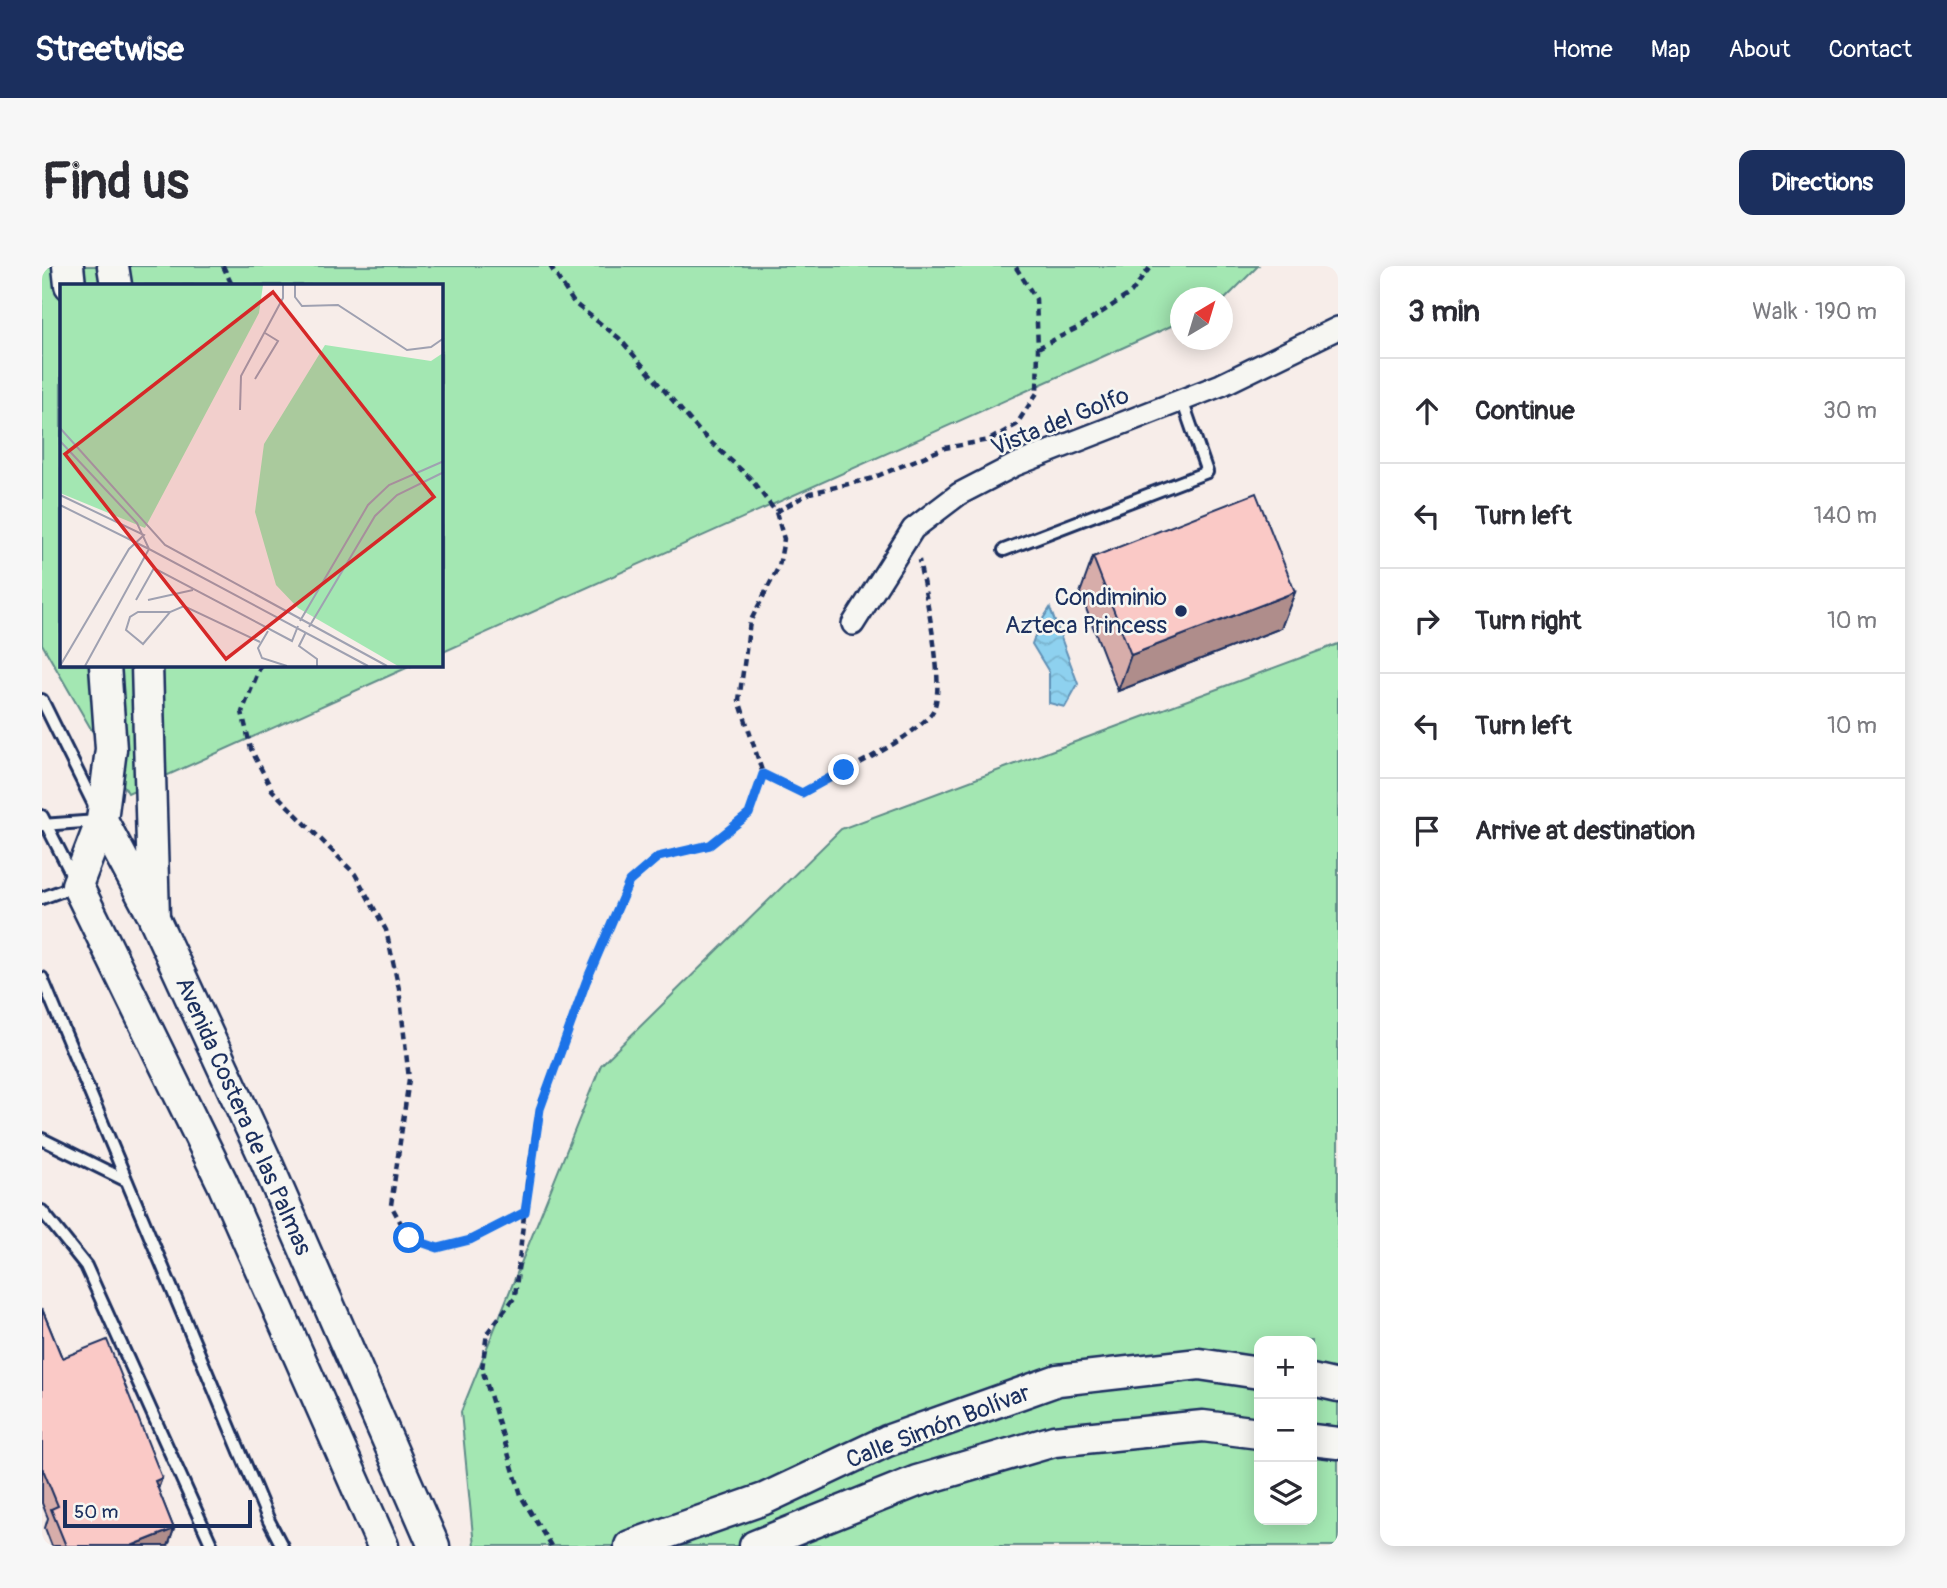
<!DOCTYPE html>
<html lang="en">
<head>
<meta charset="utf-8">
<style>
  :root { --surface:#fff; --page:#f7f7f7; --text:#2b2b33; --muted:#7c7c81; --line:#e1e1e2; --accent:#1b2f5e }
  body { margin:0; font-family:Pangolin,sans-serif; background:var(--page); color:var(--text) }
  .controls { position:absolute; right:21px; bottom:21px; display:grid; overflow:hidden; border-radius:14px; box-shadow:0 4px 18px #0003 }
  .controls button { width:63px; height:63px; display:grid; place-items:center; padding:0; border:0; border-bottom:2px solid var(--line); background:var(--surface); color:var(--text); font:35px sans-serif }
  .compass { position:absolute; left:1128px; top:21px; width:63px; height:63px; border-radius:50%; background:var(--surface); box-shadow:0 4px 18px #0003; rotate:38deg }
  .scale { position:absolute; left:21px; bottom:18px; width:189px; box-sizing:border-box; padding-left:7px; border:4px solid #1b2f5e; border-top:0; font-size:19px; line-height:24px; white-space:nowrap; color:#1b2f5e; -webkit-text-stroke:5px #f6f6f2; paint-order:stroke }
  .stop { position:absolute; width:21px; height:21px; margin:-16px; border:5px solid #1a73e8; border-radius:50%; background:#fff }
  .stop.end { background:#1a73e8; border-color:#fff; box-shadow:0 2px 7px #0008 }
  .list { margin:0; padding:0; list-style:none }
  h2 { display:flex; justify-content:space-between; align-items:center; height:91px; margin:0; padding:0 28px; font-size:30px }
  h2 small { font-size:23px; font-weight:400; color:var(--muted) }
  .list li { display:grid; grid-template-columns:46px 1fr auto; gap:21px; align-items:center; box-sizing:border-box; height:105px; padding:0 28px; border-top:2px solid var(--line) }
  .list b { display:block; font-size:26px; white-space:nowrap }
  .list em { font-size:23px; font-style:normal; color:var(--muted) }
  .icon { flex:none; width:38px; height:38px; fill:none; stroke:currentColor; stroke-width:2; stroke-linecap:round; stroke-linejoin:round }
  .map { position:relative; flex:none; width:1296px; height:1280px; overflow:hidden; border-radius:14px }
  header { display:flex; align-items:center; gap:42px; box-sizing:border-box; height:98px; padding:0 35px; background:var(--accent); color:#fff }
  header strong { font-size:33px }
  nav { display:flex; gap:38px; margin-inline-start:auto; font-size:24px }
  .intro { display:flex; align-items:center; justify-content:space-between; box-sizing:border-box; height:168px; padding:0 42px }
  h1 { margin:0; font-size:49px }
  .button { padding:18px 32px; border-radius:14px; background:var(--accent); color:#fff; font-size:24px; font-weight:700 }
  main { display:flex; gap:42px; padding:0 42px }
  aside { flex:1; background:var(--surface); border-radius:14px; box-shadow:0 4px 18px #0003 }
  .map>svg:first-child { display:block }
  .green { fill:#a3e7b2; stroke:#5f8b88; stroke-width:2; fill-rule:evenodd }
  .water { fill:url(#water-waves); stroke:#6090b5; stroke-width:2 }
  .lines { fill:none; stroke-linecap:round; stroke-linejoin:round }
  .lane-casing { stroke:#1b2f5e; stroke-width:16 }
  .street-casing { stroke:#1b2f5e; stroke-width:26 }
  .secondary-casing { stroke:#1b2f5e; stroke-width:35 }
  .path { stroke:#1b2f5e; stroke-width:4.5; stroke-dasharray:7 5; stroke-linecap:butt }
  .lane { stroke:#f6f6f2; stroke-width:10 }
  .street { stroke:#f6f6f2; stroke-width:21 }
  .secondary { stroke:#f6f6f2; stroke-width:30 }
  .wall { fill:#d7adaa; stroke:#1b2f5e; stroke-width:2 }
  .shaded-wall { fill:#af8d8b; stroke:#1b2f5e; stroke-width:2 }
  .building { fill:#fac9c6; stroke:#1b2f5e; stroke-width:2 }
  .route { stroke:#1a73e8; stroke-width:9 }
  .poi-dot { fill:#1b2f5e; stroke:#f6f6f2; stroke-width:2.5 }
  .labels { text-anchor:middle; stroke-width:5; stroke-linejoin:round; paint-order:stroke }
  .street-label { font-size:24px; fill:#1b2f5e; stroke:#f6f6f2 }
  .poi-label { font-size:24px; fill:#1b2f5e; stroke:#f6f6f2; text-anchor:end }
  .inset-road { fill:none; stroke:#9fa1b1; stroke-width:2 }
  .view { fill:#d62828; fill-opacity:0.15; stroke:#d62828; stroke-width:3.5 }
  .inset-edge { fill:none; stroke:#1b2f5e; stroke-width:3.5 }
</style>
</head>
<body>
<header>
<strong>Streetwise</strong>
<nav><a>Home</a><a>Map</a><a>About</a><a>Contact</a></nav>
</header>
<div class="intro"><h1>Find us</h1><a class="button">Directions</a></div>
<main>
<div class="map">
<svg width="1296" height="1280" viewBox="0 0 1296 1280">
  <defs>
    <pattern id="water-waves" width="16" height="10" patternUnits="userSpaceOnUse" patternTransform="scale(1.75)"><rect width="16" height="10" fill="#8ed1ef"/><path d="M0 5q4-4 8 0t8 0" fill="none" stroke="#7ab4cf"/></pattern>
  </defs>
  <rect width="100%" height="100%" fill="#f7ede9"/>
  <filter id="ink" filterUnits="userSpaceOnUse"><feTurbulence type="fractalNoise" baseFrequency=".0143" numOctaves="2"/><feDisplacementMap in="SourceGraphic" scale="14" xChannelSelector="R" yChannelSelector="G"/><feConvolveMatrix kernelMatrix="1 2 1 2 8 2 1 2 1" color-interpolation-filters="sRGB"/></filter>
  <g filter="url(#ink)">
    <path class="green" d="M0,0H1216L1181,35V32H1139L1138,56L399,387V19H19V399H371L86,527L0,378Z
      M1296,378V1280H432L419,1146L559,799L799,563ZM1217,1075H1270V1254H1217Z"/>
    <path class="water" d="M1008,342L1036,418L1023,441L1007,437V406L990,378L997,359Z"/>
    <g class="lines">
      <g class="lane-casing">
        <path id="lane" d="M962,284L1165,206L1140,134
          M0,434L53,541
          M0,550L35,619L0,632
          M0,559L55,555
          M0,712L227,1255L240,1280
          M0,873L85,915
          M0,945L44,1000L170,1280"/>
      </g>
      <g class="street-casing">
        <path id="street" d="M811,358L871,263L917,228L973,199L1179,119L1296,62"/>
      </g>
      <g class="secondary-casing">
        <path id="secondary" d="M26,0L28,19
          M71,0L74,19
          M63,399L69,483L60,554L35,619L180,916L341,1280
          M105,399L112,652L224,895L392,1280
          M60,554L109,646
          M1270,1114L1296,1120
          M1270,1174L1296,1177
          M588,1280L722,1233L845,1175L1016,1114L1157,1098L1217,1107
          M713,1280L875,1215L1012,1175L1161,1160L1217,1167"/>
      </g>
      <path class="path" d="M181,0L190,19
        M508,0L532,37L577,72L659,167L708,212L734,246L742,273L737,300L708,356L697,434L721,508L760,527C795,508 865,477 889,448C907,427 882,324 877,294
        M996,82L1039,60L1089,27L1109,0
        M734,246L768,227L828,213L903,182L947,174L974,159L995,127L996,82L994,33L973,0
        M219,399L200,446L209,483L230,524L313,608L344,664L357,723L367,813L349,939L367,972L396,982L428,974L482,947
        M509,1280L480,1232L440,1103L445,1067L473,1031L486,913L497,843L544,716L587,616L616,591L668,579L707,548L721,508"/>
      <use href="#lane" class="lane"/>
      <use href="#street" class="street"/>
      <use href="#secondary" class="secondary"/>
    </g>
    <path class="wall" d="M1051,291L1253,326L1239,362L1076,425L1038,327Z
      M0,1043L20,1092L120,1212L116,1223L132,1263L126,1280H10L3,1262L6,1252L0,1237Z"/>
    <path class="shaded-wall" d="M1253,326L1239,362L1076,425L1089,389Z
      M120,1212L113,1231V1215Z
      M132,1263L126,1280H89Z"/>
    <path class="building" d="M1214,227L1253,326L1089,389L1051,291Z
      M0,1043L20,1092L65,1074L120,1212L113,1215L132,1263L89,1280H24L9,1243L16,1240L0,1201Z"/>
  </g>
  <g class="lines" filter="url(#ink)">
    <path class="route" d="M367,972L396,982L428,974L483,946L498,843L544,716L587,616L616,591L668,579L707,548L721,508L760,527L802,504"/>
  </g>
  <circle class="poi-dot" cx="1139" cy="345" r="7"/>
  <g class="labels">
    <g class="street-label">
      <text transform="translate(1018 155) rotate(-22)" y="8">Vista del Golfo</text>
      <text transform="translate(202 850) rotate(66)" y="8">Avenida Costera de las Palmas</text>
      <text transform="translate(896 1160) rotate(-21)" y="8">Calle Simón Bolívar</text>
    </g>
    <g class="poi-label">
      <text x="1125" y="339">Condiminio<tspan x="1125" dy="28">Azteca Princess</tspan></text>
    </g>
  </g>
  <g transform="translate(18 18)">
    <rect width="383" height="383" fill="#f7ede9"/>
    <path d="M0,1H203L199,29L85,244L0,209ZM265,61L371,77L383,69V382H338L238,324L216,301L195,228L204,160Z" fill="#a3e7b2"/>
    <path class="inset-road" d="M235,1V13L242,22L278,21L347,66L371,63L384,54M195,95L218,57L205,49M180,126L181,92L223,14V1M0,144L105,261L327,382M0,157L77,239L89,265L308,382M0,211L84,251L69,265L0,382M0,221L89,265L25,382M76,316L94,284L232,357L238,342M88,316L133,306M110,328H78L70,333L66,346L83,360L110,328L124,322L200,358M240,337L308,221L329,201L384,177M249,343L315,232L337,211L384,188M208,347L198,364L202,374L227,382M246,348L239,362L257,375V382"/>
    <path class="view" d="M213,8L374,213L166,375L5,170Z"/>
    <rect width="383" height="383" class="inset-edge"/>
  </g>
</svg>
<div class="controls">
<button>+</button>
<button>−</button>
<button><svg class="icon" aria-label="layers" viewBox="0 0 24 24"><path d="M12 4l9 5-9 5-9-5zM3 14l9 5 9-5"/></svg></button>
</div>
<svg class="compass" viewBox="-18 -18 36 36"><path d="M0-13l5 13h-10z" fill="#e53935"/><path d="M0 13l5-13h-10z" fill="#7c7c81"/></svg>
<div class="scale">50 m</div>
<div class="stop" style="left:367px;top:972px"></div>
<div class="stop end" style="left:802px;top:504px"></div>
</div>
<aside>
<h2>3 min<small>Walk · 190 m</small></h2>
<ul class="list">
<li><svg class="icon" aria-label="ahead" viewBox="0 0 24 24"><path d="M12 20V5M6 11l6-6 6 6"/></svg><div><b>Continue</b></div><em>30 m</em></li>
<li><svg class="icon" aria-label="left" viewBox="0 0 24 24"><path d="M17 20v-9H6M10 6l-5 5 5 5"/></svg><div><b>Turn left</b></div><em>140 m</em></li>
<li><svg class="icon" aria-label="right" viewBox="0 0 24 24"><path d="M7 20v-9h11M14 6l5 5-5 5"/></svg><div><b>Turn right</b></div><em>10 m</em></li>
<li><svg class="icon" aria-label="left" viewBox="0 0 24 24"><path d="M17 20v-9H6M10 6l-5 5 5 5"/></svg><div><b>Turn left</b></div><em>10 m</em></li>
<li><svg class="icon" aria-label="arrive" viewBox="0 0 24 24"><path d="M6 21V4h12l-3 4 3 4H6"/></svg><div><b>Arrive at destination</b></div></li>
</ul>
</aside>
</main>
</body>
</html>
